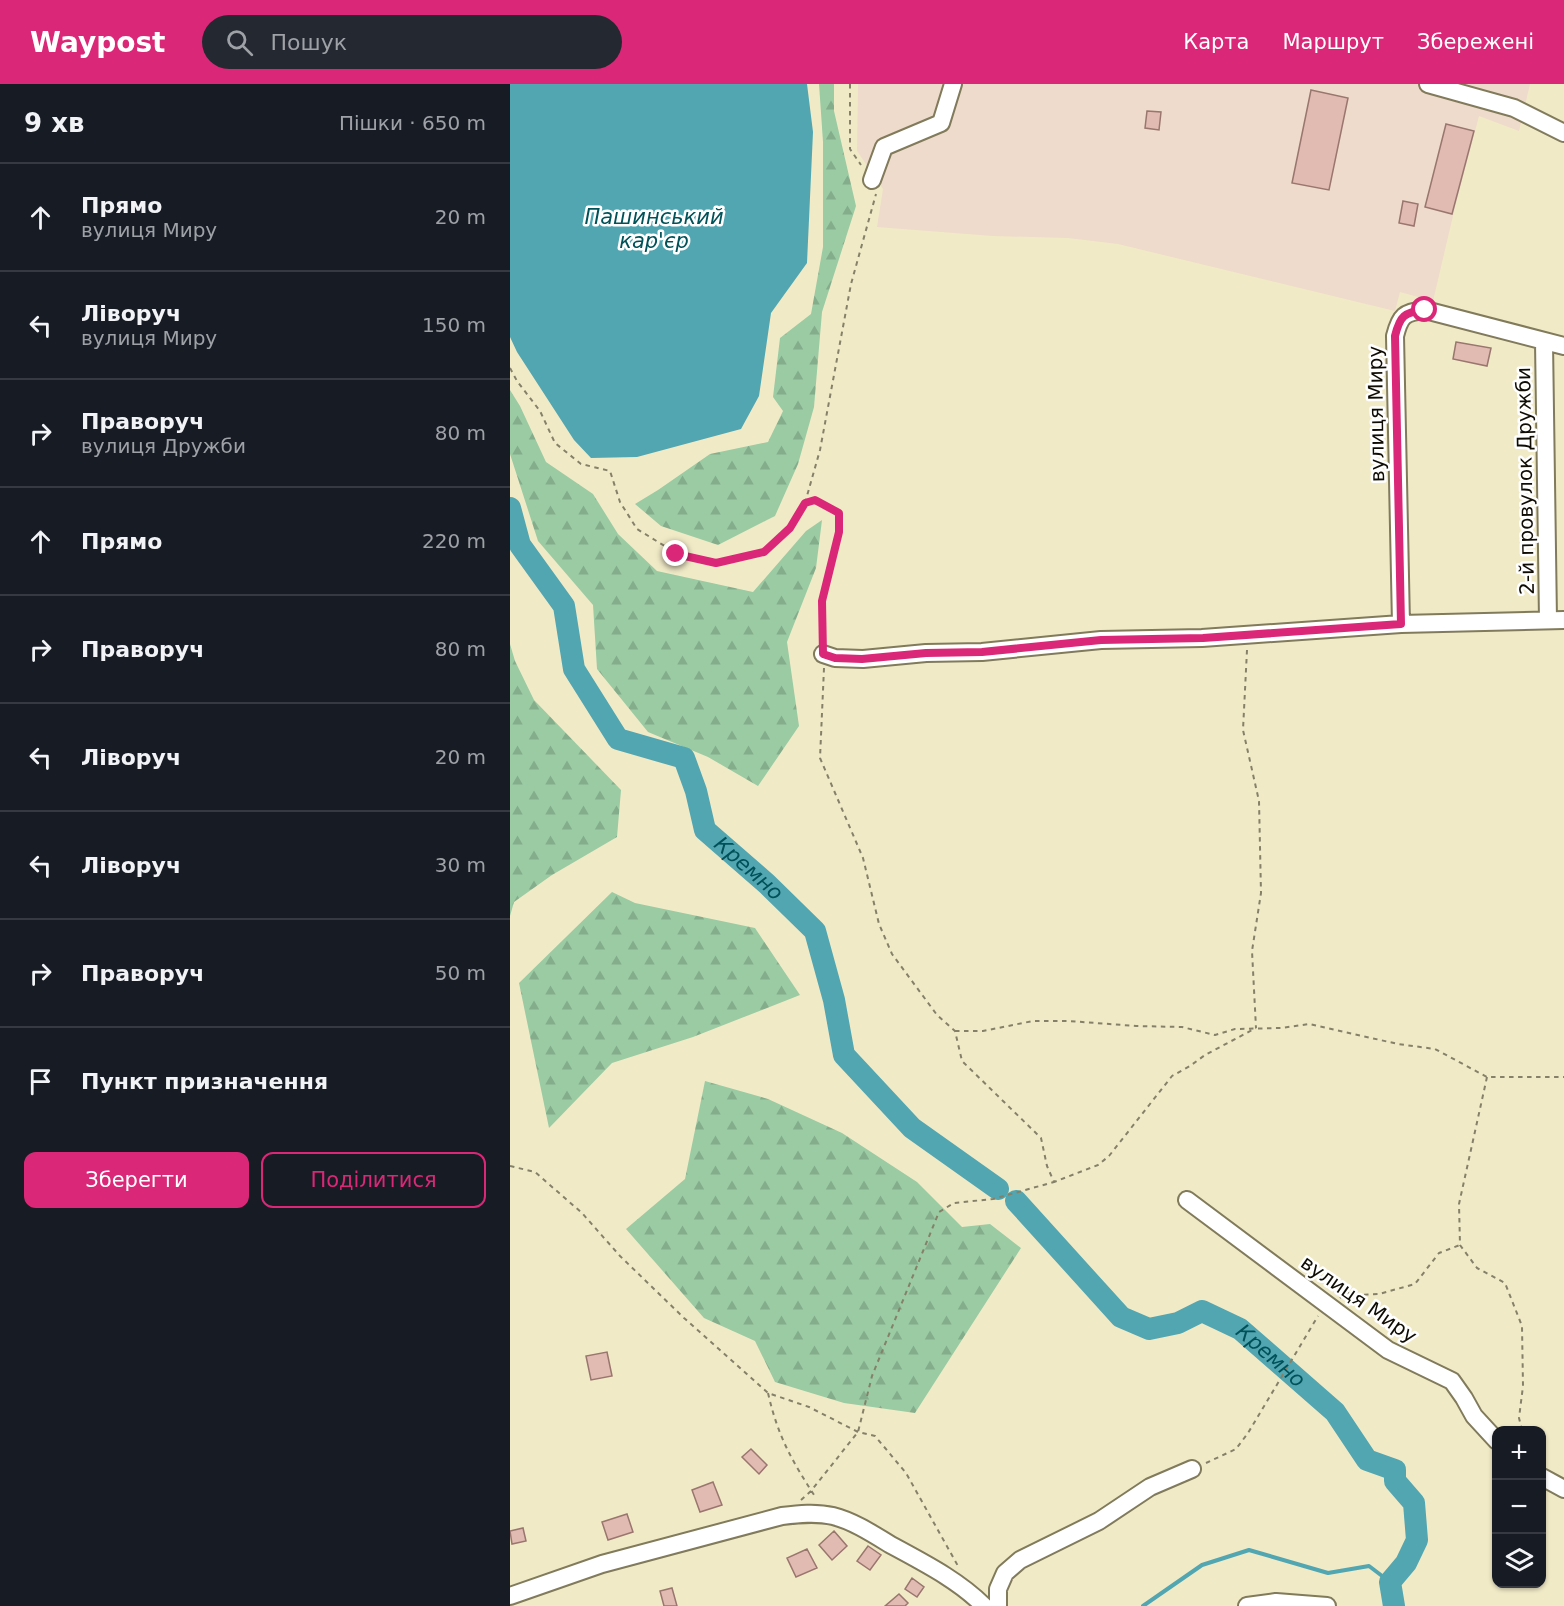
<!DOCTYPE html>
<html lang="uk">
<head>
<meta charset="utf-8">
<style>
  :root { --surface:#171b24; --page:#242831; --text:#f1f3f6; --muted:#9ea1a6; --line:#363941; --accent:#db2777 }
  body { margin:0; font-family:"DejaVu Sans",sans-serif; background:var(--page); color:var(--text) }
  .controls { position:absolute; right:18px; bottom:18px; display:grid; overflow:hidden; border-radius:12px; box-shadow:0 2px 4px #0004 }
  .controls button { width:54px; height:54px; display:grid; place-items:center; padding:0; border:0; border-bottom:2px solid var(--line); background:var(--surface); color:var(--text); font:30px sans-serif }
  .stop { position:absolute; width:18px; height:18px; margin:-14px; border:4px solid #db2777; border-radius:50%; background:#fff }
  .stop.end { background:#db2777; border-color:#fff; box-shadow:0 2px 6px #0008 }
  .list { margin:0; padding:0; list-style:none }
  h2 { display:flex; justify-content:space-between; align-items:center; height:78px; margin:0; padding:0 24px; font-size:26px }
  h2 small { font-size:20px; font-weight:400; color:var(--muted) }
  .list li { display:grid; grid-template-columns:39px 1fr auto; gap:18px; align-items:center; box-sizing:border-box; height:108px; padding:0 24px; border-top:2px solid var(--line) }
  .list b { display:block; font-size:22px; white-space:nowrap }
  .list p { margin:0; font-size:20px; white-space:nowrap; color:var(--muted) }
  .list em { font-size:20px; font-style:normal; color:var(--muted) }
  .actions { display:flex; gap:12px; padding:18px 24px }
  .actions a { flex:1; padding:14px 0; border:2px solid var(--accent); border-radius:12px; text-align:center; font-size:21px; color:var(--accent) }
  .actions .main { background:var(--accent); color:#fff }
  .icon { flex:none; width:33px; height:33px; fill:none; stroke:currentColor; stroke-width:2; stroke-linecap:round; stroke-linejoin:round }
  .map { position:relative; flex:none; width:1054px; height:1522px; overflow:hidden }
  header { display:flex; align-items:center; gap:36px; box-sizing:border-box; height:84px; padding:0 30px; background:var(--accent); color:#fff }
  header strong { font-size:28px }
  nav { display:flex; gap:33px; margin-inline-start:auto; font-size:21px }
  .search { width:420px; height:54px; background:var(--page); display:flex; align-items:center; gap:15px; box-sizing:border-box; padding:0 21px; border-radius:33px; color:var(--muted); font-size:22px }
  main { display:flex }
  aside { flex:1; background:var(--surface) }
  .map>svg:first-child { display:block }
  .industrial { fill:#eedbcb }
  .forest { fill:url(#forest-firs) }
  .water { fill:#51a6b1 }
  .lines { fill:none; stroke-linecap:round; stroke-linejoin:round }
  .stream { stroke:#51a6b1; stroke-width:4 }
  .river { stroke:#51a6b1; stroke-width:22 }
  .building { fill:#e1bab2; stroke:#99766e; stroke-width:1.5 }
  .minor-casing { stroke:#817a5b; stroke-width:20 }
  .path { stroke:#858069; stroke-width:2; stroke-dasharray:4.5 4.5; stroke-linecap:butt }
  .minor { stroke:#fff; stroke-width:16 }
  .route { stroke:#db2777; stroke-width:8 }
  .labels { text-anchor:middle; stroke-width:5; stroke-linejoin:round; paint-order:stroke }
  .street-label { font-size:20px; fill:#0f0c03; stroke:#fff }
  .water-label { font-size:21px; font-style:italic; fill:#005158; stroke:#fff }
</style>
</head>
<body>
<header>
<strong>Waypost</strong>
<div class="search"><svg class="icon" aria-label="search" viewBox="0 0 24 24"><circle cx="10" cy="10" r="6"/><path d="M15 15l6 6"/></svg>Пошук</div>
<nav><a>Карта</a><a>Маршрут</a><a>Збережені</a></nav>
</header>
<main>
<aside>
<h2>9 хв<small>Пішки · 650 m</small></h2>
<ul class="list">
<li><svg class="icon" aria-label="ahead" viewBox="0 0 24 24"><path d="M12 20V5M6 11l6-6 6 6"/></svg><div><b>Прямо</b><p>вулиця Миру</p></div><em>20 m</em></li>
<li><svg class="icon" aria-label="left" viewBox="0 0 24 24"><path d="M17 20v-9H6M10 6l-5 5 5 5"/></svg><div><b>Ліворуч</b><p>вулиця Миру</p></div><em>150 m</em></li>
<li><svg class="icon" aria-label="right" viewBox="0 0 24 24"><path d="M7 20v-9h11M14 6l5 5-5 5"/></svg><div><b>Праворуч</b><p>вулиця Дружби</p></div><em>80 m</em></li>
<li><svg class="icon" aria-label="ahead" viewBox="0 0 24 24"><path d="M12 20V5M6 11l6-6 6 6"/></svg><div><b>Прямо</b></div><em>220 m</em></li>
<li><svg class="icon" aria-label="right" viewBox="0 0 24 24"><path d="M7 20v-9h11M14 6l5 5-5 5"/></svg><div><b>Праворуч</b></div><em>80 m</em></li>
<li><svg class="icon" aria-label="left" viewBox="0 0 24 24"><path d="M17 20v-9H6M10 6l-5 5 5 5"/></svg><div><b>Ліворуч</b></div><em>20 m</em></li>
<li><svg class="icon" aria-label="left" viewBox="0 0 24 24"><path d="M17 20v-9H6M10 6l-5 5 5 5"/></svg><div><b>Ліворуч</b></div><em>30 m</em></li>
<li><svg class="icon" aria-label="right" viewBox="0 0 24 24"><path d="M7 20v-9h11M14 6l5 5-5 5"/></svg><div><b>Праворуч</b></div><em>50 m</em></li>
<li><svg class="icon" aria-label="arrive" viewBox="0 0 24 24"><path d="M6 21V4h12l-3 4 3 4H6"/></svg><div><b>Пункт призначення</b></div></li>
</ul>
<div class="actions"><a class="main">Зберегти</a><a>Поділитися</a></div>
</aside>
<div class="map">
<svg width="1054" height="1522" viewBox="0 0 1054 1522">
  <defs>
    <pattern id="forest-firs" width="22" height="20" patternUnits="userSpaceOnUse" patternTransform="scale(1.5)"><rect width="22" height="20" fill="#9acba3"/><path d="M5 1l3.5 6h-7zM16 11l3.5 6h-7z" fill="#84ad8b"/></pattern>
  </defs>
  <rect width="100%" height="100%" fill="#f1eac7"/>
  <path class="industrial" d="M348,0H1020L1009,47L969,32L946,119L923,217L890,208L885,227L608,160L558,154L483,152L367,143L373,105L347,67Z"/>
  <path class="forest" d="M309,0H324V27L346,122L312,228L304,323L288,380L265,432L208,461L151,442L125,420L148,406L200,370L258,358L273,327L263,313L270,254L301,230L313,163V58Z
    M0,306L10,322L36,378L83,410L108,450L147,487L243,508L296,447L312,436L306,484L277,558L289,642L248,702L198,673L138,648L87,585L83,521L28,457L0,370Z
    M0,560L5,577L24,616L111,706L107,753L42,791L4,818L0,832Z
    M102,808L125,819L245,844L290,911L183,953L102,979L39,1044L9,899Z
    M195,997L258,1015L332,1049L407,1098L452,1143L480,1140L511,1164L405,1329L334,1319L265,1298L245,1257L194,1234L116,1145L175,1095Z"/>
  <path class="water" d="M0,0H297L303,48L297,179L261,229L249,312L231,345L127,373L81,374L64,356L7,268L0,253Z"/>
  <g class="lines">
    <path class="stream" d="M633,1522L692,1481L739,1466L818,1489L859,1482L880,1498"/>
    <g class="river">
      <path id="s1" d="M0,424L10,461L54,522L64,585L108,655L174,674L186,707L195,746L257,800L305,847L324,916L334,971L402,1044L488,1105"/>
      <path id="s2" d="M506,1117L611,1233L639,1245L668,1239L692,1227L730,1245L825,1328L857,1376L885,1386V1397L904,1419L907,1456L896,1479L880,1498L884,1522"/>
    </g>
  </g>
  <path class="building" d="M801,6L838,14L819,106L782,99Z
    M637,27L651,28L649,46L635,44Z
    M936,40L964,47L942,130L915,123Z
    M893,117L908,120L904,142L889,139Z
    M946,258L981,264L977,282L943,275Z
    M97,1268L102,1292L81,1296L76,1272Z
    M241,1365L257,1381L249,1390L232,1373Z
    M203,1398L212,1421L190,1428L182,1406Z
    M117,1430L123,1448L98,1456L92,1438Z
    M13,1444L16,1457L2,1460L0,1447Z
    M324,1447L337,1462L322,1476L309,1461Z
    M358,1462L371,1471L360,1486L347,1477Z
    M297,1465L307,1484L286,1493L277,1474Z
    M402,1494L414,1503L407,1513L395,1505Z
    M162,1504L167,1522H154L150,1507Z
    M389,1510L398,1519L395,1522H375Z"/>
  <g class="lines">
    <g class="minor-casing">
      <path id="minor" d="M918,0L1004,24L1054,49
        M362,96L374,63L431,39L443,0
        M1034,258L1038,536
        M891,540L885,252C890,232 894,228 915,226L1054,262
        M313,570L325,574L353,575L416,569L472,568L591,556L692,554L891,540L1054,536
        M677,1116L878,1266L942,1297L954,1314L964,1332L987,1357
        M1032,1393L1054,1405
        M0,1512L92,1480L272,1432C288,1430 306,1428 323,1432C343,1437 363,1450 381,1461C414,1479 448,1496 474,1522
        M488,1522V1505L495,1489L510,1476L589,1437L640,1403L682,1385
        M737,1522L766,1518L817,1522"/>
    </g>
    <path class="path" d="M340,0V65L351,81
      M0,284L7,297L30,327L45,359L71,380L100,387L110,418L127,445L166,469L206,479L254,468L281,444L295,419L305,416L329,429V448L312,517L313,555
      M295,419L310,366L341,200L366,110
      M737,566L733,646L749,717L751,809L742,867L746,944
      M314,584L310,674L353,774L369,840L382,870L427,931L445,947L452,977L531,1054L537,1082L544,1098L588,1081L599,1072L662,992L680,982L695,971L746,944
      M445,947H473L523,937H559L626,942L672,943L705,951L725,945L771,944L799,940L888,960L925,965L977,993H1054
      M977,993L949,1120L950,1161L967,1184L995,1199L1012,1242L1013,1302L1009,1334L1012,1346
      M0,1082L25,1088L72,1129L110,1172L174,1234L258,1309L299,1323L348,1348L365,1352L396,1389L448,1482
      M830,1214L836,1208L845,1211L869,1210L905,1200L929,1169L950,1161
      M258,1309C268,1353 282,1377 306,1414
      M696,1379L726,1365L738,1349L808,1232
      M291,1416L301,1407L348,1348L362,1292L429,1128L444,1119L483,1115L544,1098"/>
    <use href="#minor" class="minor"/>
  </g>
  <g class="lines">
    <path class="route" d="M166,470L206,479L254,468L280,444L295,419L305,416L329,429V448L312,517L313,570L325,574L352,575L416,569L472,568L591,556L693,554L891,540L885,252C890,232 894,228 915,226"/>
  </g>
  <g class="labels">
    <g class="street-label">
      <text transform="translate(866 330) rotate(-91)" y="7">вулиця Миру</text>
      <text transform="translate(1015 397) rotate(-91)" y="7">2-й провулок Дружби</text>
      <text transform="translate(849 1215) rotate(35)" y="7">вулиця Миру</text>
    </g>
    <g class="water-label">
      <text x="144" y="140">Пашинський<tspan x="144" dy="24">кар'єр</tspan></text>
      <text dy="7" stroke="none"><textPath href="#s1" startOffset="462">Кремно</textPath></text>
      <text dy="7" stroke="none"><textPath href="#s2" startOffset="326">Кремно</textPath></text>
    </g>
  </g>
</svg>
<div class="controls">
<button>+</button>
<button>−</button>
<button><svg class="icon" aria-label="layers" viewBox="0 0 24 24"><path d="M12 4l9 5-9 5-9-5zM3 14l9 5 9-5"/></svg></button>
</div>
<div class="stop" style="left:915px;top:226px"></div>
<div class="stop end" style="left:166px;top:470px"></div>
</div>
</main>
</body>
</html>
